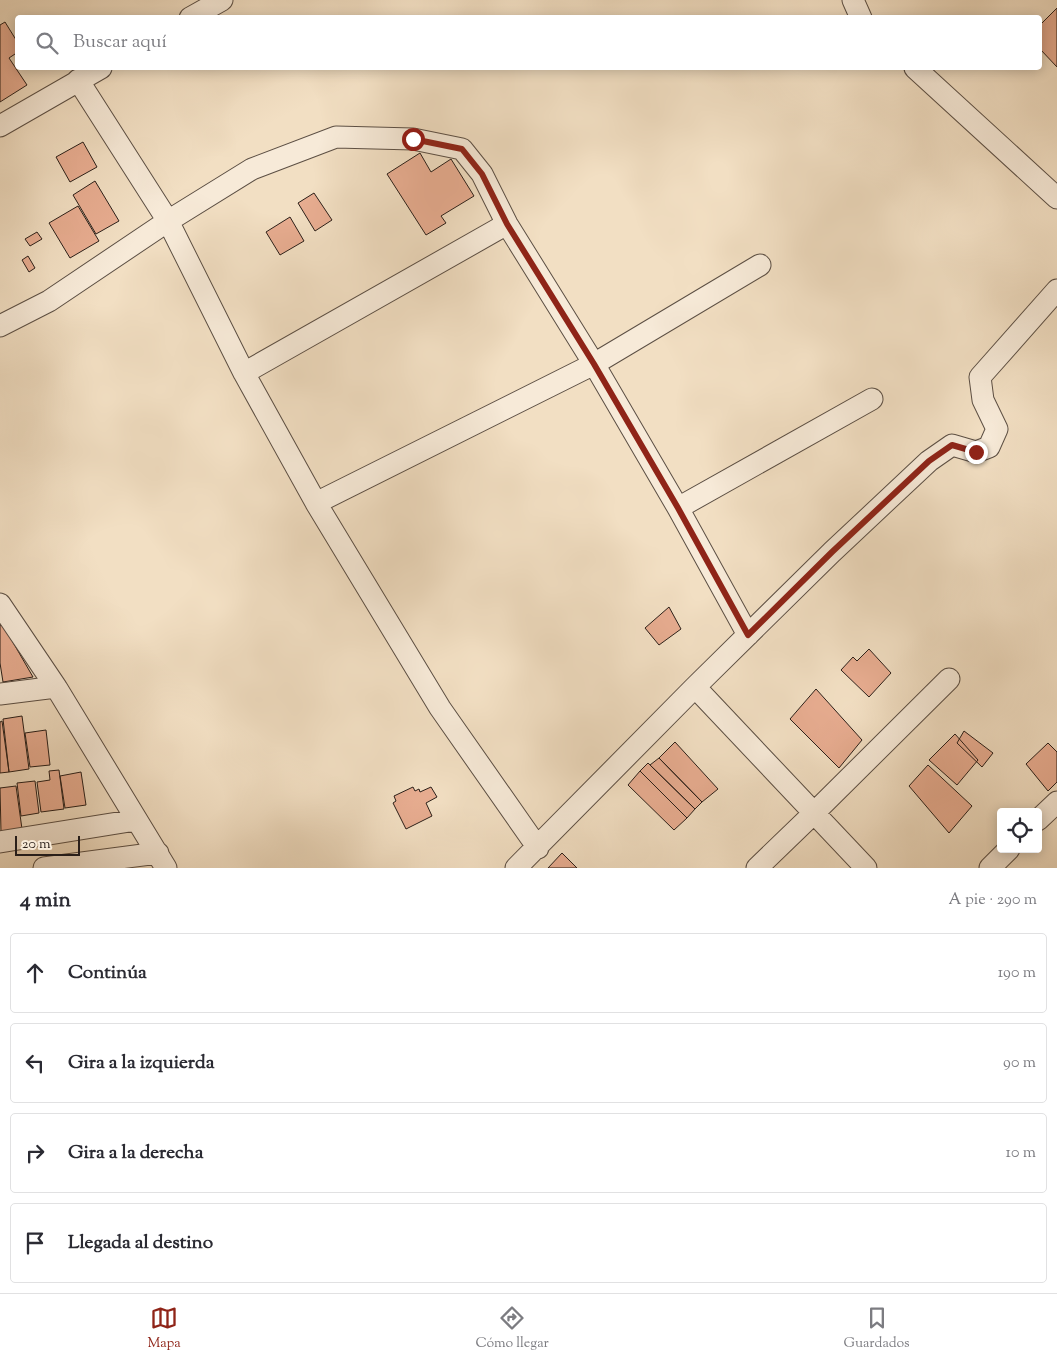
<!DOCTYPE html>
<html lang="es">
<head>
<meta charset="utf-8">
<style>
  :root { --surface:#fff; --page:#f7f7f7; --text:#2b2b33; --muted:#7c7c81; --line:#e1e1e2; --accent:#8f2418 }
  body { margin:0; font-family:"Sorts Mill Goudy",serif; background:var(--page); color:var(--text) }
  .controls { position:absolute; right:15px; bottom:15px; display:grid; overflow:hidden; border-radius:5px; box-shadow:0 2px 12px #0003 }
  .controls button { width:45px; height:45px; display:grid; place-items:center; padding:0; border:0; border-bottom:1px solid var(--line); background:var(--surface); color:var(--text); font:25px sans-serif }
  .scale { position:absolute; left:15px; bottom:12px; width:65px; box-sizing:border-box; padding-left:5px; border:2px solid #2a1f19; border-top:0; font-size:14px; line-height:18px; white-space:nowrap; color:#2a1f19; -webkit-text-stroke:4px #f7ead8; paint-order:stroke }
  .stop { position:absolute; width:15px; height:15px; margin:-11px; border:4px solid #8f2418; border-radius:50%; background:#fff }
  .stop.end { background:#8f2418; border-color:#fff; box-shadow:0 1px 5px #0008 }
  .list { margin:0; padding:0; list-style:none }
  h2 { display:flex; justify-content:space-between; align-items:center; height:65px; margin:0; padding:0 20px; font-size:21px }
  h2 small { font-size:16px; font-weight:400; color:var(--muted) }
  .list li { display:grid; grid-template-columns:32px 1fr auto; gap:15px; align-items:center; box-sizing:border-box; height:80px; margin:0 10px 10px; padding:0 10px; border:1px solid var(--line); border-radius:5px }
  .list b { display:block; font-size:19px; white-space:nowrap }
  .list em { font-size:16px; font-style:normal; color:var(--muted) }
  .icon { flex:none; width:28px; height:28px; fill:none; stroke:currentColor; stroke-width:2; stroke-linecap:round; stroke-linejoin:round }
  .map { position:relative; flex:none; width:1057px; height:868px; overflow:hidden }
  .search { position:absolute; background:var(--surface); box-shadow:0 2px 12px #0003; left:15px; right:15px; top:15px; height:55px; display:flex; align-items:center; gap:12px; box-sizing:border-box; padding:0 18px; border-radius:5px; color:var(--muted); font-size:19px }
  .sheet { height:425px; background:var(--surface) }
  nav { display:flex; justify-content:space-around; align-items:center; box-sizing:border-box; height:70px; border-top:1px solid var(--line); background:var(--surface); font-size:14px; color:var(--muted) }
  nav a { display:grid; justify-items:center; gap:2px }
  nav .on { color:var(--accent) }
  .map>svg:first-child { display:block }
  .building { fill:#e8ad91; stroke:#2a1f19 }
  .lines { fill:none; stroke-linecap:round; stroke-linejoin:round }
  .minor-casing { stroke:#5c4f44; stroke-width:23 }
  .minor { stroke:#f7ead8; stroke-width:21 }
  .route { stroke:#8f2418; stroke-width:6 }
</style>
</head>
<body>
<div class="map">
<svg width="1057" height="868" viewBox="0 0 1057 868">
  <rect width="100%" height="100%" fill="#f2dfc3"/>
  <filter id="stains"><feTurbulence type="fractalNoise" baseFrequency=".004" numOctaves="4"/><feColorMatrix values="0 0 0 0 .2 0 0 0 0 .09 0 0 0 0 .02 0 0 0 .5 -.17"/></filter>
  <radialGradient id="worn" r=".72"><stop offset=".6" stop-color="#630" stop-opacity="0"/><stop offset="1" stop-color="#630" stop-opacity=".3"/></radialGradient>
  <path class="building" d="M1057,8V67L1040,49V25Z
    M5,22L18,43V52L9,58L27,85L0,102V25Z
    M83,142L97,167L70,182L56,157Z
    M420,153L431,172L451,159L474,196L441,216L446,223L426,235L387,174Z
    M95,181L119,221L96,234L73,195Z
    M314,193L332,220L315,231L298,203Z
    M78,206L99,241L70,258L49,223Z
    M290,217L304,241L280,255L266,232Z
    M37,232L42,239L30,246L25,239Z
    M28,256L35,268L29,272L22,260Z
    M669,607L681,629L659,645L645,628Z
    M0,625H3L33,677L3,682L0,663Z
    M869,649L891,673L869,697L841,670L853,657L857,661Z
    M816,689L862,740L839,768L790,719Z
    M22,716L29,769L9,772L3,719Z
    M2,721L9,772L0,773V722Z
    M46,730L50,765L30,767L25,733Z
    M964,731L993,753L982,767L957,743Z
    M955,734L978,760L957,785L929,760Z
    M675,742L718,789L702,802L659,758Z
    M1048,743L1057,752V782L1048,791L1026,764Z
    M659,758L702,802L695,809L650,765Z
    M648,763L695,809L687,818L640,771Z
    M928,765L972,806L949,833L909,786Z
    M59,770L64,809L41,812L37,782L50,780L49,771Z
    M640,771L687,818L674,830L628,785Z
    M81,772L86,805L65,808L60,776Z
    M35,781L39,813L21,816L17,783Z
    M16,786L22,829L1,832L0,788Z
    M413,787L415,791L419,789L420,792L431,787L437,797L426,803L432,816L406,829L393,803L396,801L394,796Z
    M562,853L577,868H548Z"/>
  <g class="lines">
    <g class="minor-casing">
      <path id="minor" d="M853,0L861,18
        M190,18L222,0
        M915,68L1057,198
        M78,80L168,221L244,373L316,503L440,708L538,848
        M0,126L101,68
        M0,326L49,301L168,221L252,169L336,137L413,139L462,149L482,174L507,224L594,364L678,508L748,635
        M244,373L507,224
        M316,503L594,364L760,265
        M678,508L872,399
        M0,604L56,687L166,868
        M695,687L866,868
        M0,694L56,687
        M1038,820L1057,802
        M0,842L136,820
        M44,868L158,853
        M516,868L695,687L832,552L929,461L952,445L976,452L989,447L997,429L983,400L980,377L1057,290
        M757,868L814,813L949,679
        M990,868L1009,849"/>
    </g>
    <use href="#minor" class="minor"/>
  </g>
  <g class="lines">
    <path class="route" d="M413,139L462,149L482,174L507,224L594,364L678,508L748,635L832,552L929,461L952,445L976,452"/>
  </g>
  <rect width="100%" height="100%" filter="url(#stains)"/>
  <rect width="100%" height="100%" fill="url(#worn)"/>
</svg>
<div class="controls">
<button><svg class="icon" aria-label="locate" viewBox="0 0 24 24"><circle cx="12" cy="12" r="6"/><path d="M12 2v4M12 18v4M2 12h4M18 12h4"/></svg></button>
</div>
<div class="scale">20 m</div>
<div class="stop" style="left:413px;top:139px"></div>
<div class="stop end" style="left:976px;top:452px"></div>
<div class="search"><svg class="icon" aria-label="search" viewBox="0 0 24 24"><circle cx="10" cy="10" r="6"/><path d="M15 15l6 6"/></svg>Buscar aquí</div>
</div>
<section class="sheet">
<h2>4 min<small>A pie · 290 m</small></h2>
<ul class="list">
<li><svg class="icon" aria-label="ahead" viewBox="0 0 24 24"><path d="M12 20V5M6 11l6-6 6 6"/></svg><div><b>Continúa</b></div><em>190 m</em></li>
<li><svg class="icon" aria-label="left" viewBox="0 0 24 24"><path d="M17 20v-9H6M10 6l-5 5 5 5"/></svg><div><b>Gira a la izquierda</b></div><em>90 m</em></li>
<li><svg class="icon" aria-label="right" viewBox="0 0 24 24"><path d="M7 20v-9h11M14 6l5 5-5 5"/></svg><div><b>Gira a la derecha</b></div><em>10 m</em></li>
<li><svg class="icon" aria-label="arrive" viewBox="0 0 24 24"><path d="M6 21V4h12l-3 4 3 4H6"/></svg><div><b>Llegada al destino</b></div></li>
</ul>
</section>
<nav>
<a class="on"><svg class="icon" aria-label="map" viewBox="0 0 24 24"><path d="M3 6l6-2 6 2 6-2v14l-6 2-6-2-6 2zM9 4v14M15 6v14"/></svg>Mapa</a>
<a><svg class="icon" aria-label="directions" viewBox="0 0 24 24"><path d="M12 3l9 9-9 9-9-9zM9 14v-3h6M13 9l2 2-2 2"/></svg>Cómo llegar</a>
<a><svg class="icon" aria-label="saved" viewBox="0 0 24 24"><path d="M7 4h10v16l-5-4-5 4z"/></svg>Guardados</a>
</nav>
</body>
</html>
